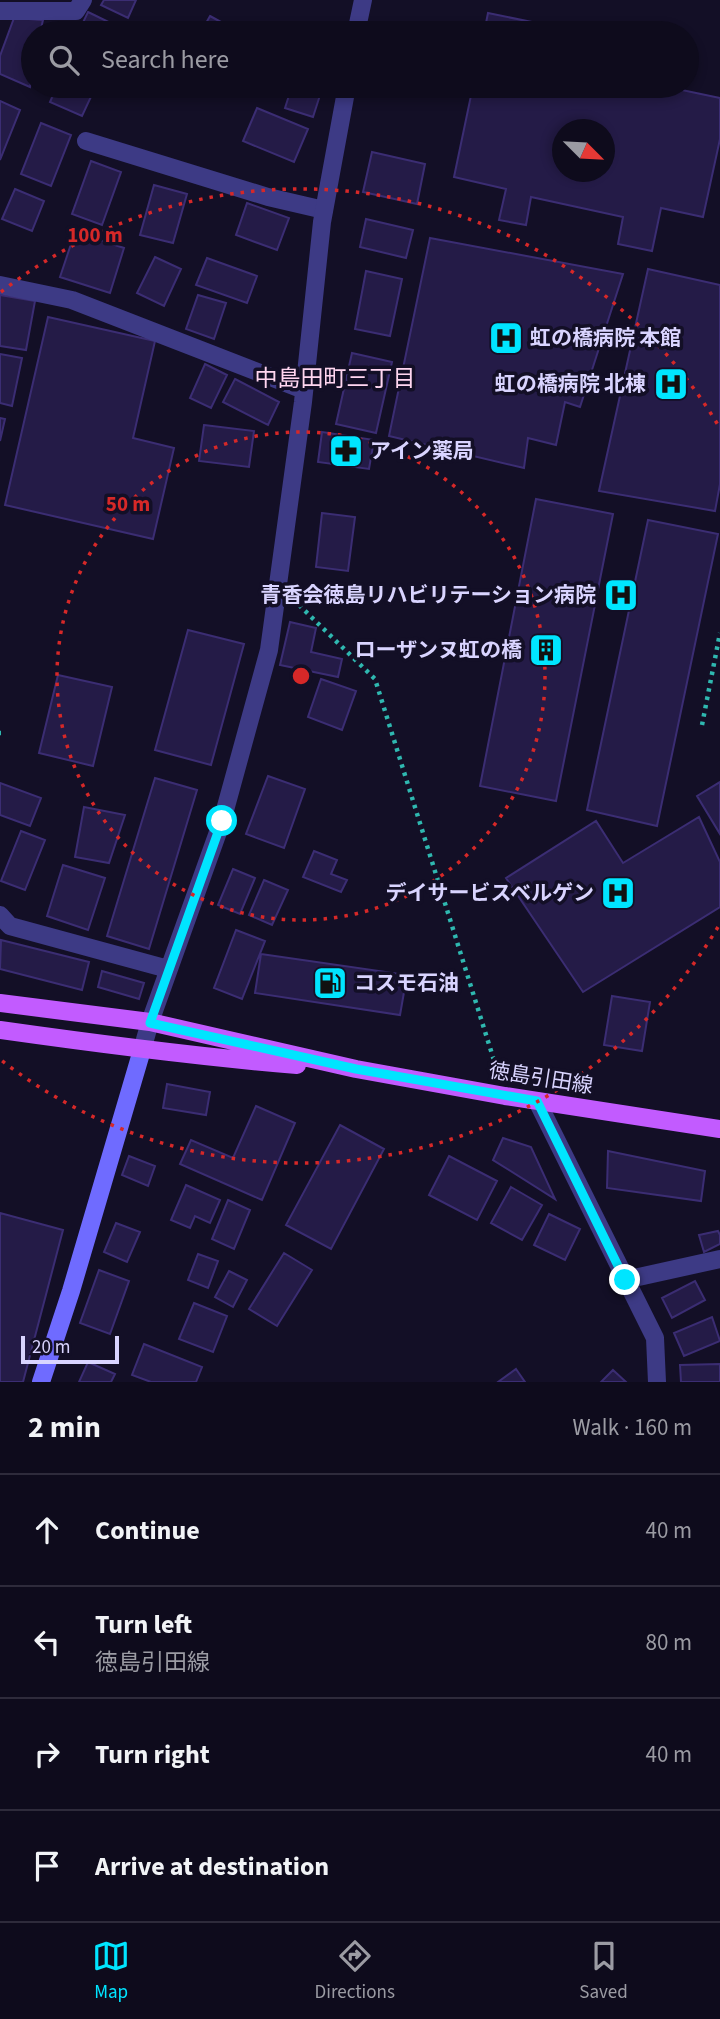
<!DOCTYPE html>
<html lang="en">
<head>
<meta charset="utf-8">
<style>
  :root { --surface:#0e0b1c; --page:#1c1929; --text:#f1f3f6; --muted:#9b9ba3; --line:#2e2b3b; --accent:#00e5ff }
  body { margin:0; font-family:"Source Sans 3","Noto Sans JP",sans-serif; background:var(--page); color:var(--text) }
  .compass { position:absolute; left:552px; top:119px; width:63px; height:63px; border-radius:50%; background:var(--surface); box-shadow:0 4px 10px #0003; rotate:114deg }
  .scale { position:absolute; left:21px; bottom:18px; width:98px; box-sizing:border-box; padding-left:7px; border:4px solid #d9d4ff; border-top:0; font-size:19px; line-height:24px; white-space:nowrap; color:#d9d4ff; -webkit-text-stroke:5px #130f26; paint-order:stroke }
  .stop { position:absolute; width:21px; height:21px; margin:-16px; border:5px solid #00e5ff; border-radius:50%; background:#fff }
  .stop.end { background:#00e5ff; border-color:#fff; box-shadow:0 2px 7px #0008 }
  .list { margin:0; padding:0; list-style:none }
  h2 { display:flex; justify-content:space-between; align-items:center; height:91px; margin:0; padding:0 28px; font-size:30px }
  h2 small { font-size:23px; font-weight:400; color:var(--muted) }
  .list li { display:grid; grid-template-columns:46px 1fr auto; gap:21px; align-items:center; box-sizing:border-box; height:112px; padding:0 28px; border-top:2px solid var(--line) }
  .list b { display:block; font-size:26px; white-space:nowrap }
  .list p { margin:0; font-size:23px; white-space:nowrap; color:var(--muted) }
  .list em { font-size:23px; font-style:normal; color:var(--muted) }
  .icon { flex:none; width:38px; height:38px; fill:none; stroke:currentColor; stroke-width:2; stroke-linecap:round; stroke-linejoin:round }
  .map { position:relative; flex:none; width:720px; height:1382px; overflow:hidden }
  .search { position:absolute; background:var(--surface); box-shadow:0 4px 10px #0003; left:21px; right:21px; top:21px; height:77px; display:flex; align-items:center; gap:18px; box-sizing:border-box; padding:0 24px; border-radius:38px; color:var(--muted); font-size:26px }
  .sheet { height:539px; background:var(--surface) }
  nav { display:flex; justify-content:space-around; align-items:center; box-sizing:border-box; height:98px; border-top:2px solid var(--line); background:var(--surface); font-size:19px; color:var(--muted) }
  nav a { display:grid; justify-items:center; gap:4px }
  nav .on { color:var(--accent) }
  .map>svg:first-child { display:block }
  .building { fill:#241b47; stroke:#3b2d73; stroke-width:2; fill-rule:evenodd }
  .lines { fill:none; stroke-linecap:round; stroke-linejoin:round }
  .path { stroke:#2fb8b0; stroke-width:4.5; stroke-dasharray:3.5 5; stroke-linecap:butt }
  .lane { stroke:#3d3a85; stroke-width:18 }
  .street { stroke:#3d3a85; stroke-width:18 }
  .secondary { stroke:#6f6bff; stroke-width:18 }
  .primary { stroke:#c25bff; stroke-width:18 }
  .route { stroke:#00e5ff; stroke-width:9 }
  .ring { fill:none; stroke:#d62828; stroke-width:3.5; stroke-dasharray:3.5 7 }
  .labels { text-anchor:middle; stroke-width:7; stroke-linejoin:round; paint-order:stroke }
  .poi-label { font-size:21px; font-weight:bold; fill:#d9d4ff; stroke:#130f26; text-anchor:end }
  .street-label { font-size:21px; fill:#d9d4ff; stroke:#130f26 }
  .neighbourhood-label { font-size:23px; fill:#ffd6f0; stroke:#130f26 }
  .centre { fill:#d62828; stroke:#130f26; stroke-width:3.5 }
  .ring-label { font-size:21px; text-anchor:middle; font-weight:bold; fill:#d62828; stroke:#130f26; stroke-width:7; stroke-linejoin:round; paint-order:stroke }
</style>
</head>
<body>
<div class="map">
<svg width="720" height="1382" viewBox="0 0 720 1382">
  <rect width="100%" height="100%" fill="#130f26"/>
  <path class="building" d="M104,0H136L128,18L101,5Z
    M88,12L121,28L119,33H78Z
    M488,13L585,33H484Z
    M210,16L241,33H204L201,32Z
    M14,18L43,20L40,33H33V70L30,87L0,74V56Z
    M57,86H96L82,116L50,102Z
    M292,86H312L322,89L313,117L285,108Z
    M473,86H663L720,98V139L703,217L661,208L652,251L618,244L623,217L531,197L526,225L499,220L506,189L454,177ZM562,130H604V172H562Z
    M0,101L20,110L0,160Z
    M257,108L308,129L294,162L243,141Z
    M41,123L71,135L51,186L21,174Z
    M372,152L425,164L417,204L363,192Z
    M91,161L121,172L102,225L72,214Z
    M154,185L187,194L173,243L140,235Z
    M15,189L44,201L32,231L2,219Z
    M247,203L289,218L277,250L236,235Z
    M366,219L413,230L406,258L360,247Z
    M75,232L124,248L110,293L60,277Z
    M430,238L623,274L580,407L565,402L556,445L528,438L524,468L389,436Z
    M155,257L181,269L164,306L137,293Z
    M207,258L257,276L247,303L196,285Z
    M648,269L720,285V484L715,511L599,491Z
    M366,271L402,279L390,336L355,329Z
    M0,295L35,301L26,350L0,346Z
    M198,295L226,303L214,339L186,329Z
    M48,317L155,341L133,438L174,448L153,539L5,505Z
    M352,353L392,362L376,433L336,424Z
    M0,354L22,358L12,406L0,403Z
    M205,364L227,375L211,408L190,398Z
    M235,379L279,402L268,425L223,402Z
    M0,418L5,419L0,441Z
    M204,425L254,431L249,467L199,461Z
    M322,432L374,440L369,469L318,462Z
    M536,499L613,514L556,801L480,786Z
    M322,513L355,517L348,571L316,567Z
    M648,520L718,534L657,826L587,810Z
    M290,622L316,628L311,652L342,659L338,677L280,665Z
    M188,630L244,644L211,765L155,750Z
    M58,675L112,687L93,766L39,753Z
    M321,679L356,691L342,730L308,717Z
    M268,776L305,789L284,848L246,834Z
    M155,778L197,790L149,949L107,936Z
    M720,782V834L697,796Z
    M0,783L41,798L30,826L0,815Z
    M84,807L125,815L109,863L75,857Z
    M699,817L720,862V907L583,992L506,878L596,821L623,863Z
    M21,831L45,840L25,890L1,881Z
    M314,851L337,860L331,874L347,880L341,892L303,877Z
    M63,865L105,878L88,930L47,916Z
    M233,869L255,878L240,914L218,905Z
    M264,880L288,890L272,925L249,915Z
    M236,930L265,941L242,999L214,988Z
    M1,940L89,962L82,990L0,969Z
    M261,954L407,975L400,1015L255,993Z
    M102,971L144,983L139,999L98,987Z
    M612,996L650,1002L642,1051L604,1045Z
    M167,1084L210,1092L206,1115L163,1108Z
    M256,1106L295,1123L262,1200L180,1164L191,1140L233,1158Z
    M340,1125L384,1149L331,1249L286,1225Z
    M503,1138L531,1147L555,1199L493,1160Z
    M608,1151L705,1171L701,1201L607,1188Z
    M129,1156L155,1166L148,1186L122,1175Z
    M449,1156L497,1181L477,1220L429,1195Z
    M186,1185L220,1200L210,1223L195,1216L190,1228L171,1220Z
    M511,1187L542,1205L522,1240L491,1223Z
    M228,1200L250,1210L234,1249L212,1239Z
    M0,1213L63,1230L23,1382H0Z
    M549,1214L580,1229L565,1260L534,1245Z
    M116,1223L140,1232L127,1262L104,1252Z
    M718,1231L720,1235V1244L704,1252L699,1235Z
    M284,1253L312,1270L277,1326L249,1309Z
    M198,1254L218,1261L208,1288L188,1280Z
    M99,1270L129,1281L110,1334L80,1323Z
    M229,1271L247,1280L233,1307L215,1297Z
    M695,1281L705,1300L672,1318L662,1298Z
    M194,1303L227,1316L213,1352L179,1339Z
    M712,1317L720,1341L684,1356L674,1333Z
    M144,1344L202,1367L196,1382H151L132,1375Z
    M88,1362L115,1374L111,1382H79Z
    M720,1364V1382H681L680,1365Z
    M516,1369L525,1382H498Z
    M613,1370L626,1382H601Z"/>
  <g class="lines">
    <path class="path" d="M299,605L375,679L497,1070
      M702,725L720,633
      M0,733H1"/>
    <path class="lane" d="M86,141L268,197L324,210"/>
    <path class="street" d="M0,11H76L83,0
      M356,33L363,0
      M0,285L72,300L304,390
      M0,915L10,926L168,969
      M142,1050L150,1022L222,821L269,650L303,402L322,222L347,86
      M537,1101L655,1338L657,1382
      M625,1280L720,1259"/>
    <path class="secondary" d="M41,1382L71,1291L142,1050"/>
    <path class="primary" d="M0,1003L150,1022L356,1069L505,1096L720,1129
      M0,1030C99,1044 197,1057 297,1065"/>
  </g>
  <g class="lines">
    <path class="route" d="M222,821L150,1023L356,1069L537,1101L625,1280"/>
  </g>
  <g class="ring">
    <circle cx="301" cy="676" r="244"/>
    <path d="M718 927A487 487 0 0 1 1 1060M1 292A487 487 0 0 1 718 425"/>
  </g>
  <defs>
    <g id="hospital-square" transform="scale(1.75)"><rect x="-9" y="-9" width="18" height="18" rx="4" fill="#00e5ff" stroke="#130f26"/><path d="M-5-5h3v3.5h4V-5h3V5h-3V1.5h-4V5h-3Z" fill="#111"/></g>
    <g id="pharmacy-square" transform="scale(1.75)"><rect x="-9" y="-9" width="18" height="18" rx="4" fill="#00e5ff" stroke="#130f26"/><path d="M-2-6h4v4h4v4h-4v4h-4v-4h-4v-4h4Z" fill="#111"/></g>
    <g id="building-square" transform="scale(1.75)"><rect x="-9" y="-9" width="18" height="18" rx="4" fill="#00e5ff" stroke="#130f26"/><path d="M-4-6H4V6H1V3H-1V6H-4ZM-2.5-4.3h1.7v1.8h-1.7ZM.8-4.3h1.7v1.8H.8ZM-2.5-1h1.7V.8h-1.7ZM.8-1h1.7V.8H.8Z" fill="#111"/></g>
    <g id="fuel-square" transform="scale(1.75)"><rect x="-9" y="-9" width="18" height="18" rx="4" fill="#00e5ff" stroke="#130f26"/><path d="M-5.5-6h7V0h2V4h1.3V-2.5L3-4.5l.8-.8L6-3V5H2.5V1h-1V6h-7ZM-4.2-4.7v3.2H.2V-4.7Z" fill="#111"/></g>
  </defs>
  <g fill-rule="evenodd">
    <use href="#hospital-square" x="506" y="338"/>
    <use href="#hospital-square" x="671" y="384"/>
    <use href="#pharmacy-square" x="346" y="451"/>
    <use href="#hospital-square" x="621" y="595"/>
    <use href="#building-square" x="546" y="650"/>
    <use href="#hospital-square" x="618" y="893"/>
    <use href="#fuel-square" x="330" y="983"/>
  </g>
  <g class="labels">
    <g class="poi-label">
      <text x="530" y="345" text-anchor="start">虹の橋病院 本館</text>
      <text x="646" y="391">虹の橋病院 北棟</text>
      <text x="370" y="458" text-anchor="start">アイン薬局</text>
      <text x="596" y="602">青香会徳島リハビリテーション病院</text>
      <text x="522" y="657">ローザンヌ虹の橋</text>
      <text x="594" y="900">デイサービスベルゲン</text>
      <text x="354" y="990" text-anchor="start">コスモ石油</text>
    </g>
    <g class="street-label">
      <text transform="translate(541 1078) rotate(9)" y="7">徳島引田線</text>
    </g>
    <g class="neighbourhood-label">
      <text x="335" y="386">中島田町三丁目</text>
    </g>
  </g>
  <circle cx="301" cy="676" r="10" class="centre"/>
  <g class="ring-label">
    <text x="95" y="242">100 m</text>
    <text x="128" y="511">50 m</text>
  </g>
</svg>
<svg class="compass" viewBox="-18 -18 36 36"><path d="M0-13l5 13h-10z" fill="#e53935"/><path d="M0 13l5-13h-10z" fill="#9b9ba3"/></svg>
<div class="scale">20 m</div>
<div class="stop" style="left:222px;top:821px"></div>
<div class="stop end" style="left:625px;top:1280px"></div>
<div class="search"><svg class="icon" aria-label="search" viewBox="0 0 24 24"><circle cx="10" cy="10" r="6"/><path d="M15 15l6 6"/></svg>Search here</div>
</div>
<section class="sheet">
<h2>2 min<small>Walk · 160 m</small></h2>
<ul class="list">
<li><svg class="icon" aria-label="ahead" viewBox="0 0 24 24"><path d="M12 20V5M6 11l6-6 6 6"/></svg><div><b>Continue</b></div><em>40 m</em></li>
<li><svg class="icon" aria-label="left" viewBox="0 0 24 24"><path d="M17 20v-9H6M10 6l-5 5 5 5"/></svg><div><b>Turn left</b><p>徳島引田線</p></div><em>80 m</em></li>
<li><svg class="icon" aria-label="right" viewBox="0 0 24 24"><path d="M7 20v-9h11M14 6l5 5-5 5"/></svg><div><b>Turn right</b></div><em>40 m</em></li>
<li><svg class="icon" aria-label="arrive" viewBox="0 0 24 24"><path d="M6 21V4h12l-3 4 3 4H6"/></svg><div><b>Arrive at destination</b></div></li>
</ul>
</section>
<nav>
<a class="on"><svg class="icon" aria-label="map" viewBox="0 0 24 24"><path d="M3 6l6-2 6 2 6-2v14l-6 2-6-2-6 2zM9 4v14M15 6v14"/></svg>Map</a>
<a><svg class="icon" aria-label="directions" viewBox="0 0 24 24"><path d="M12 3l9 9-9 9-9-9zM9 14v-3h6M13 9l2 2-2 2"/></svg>Directions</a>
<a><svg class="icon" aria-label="saved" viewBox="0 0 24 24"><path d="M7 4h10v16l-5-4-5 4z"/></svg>Saved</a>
</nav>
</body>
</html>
